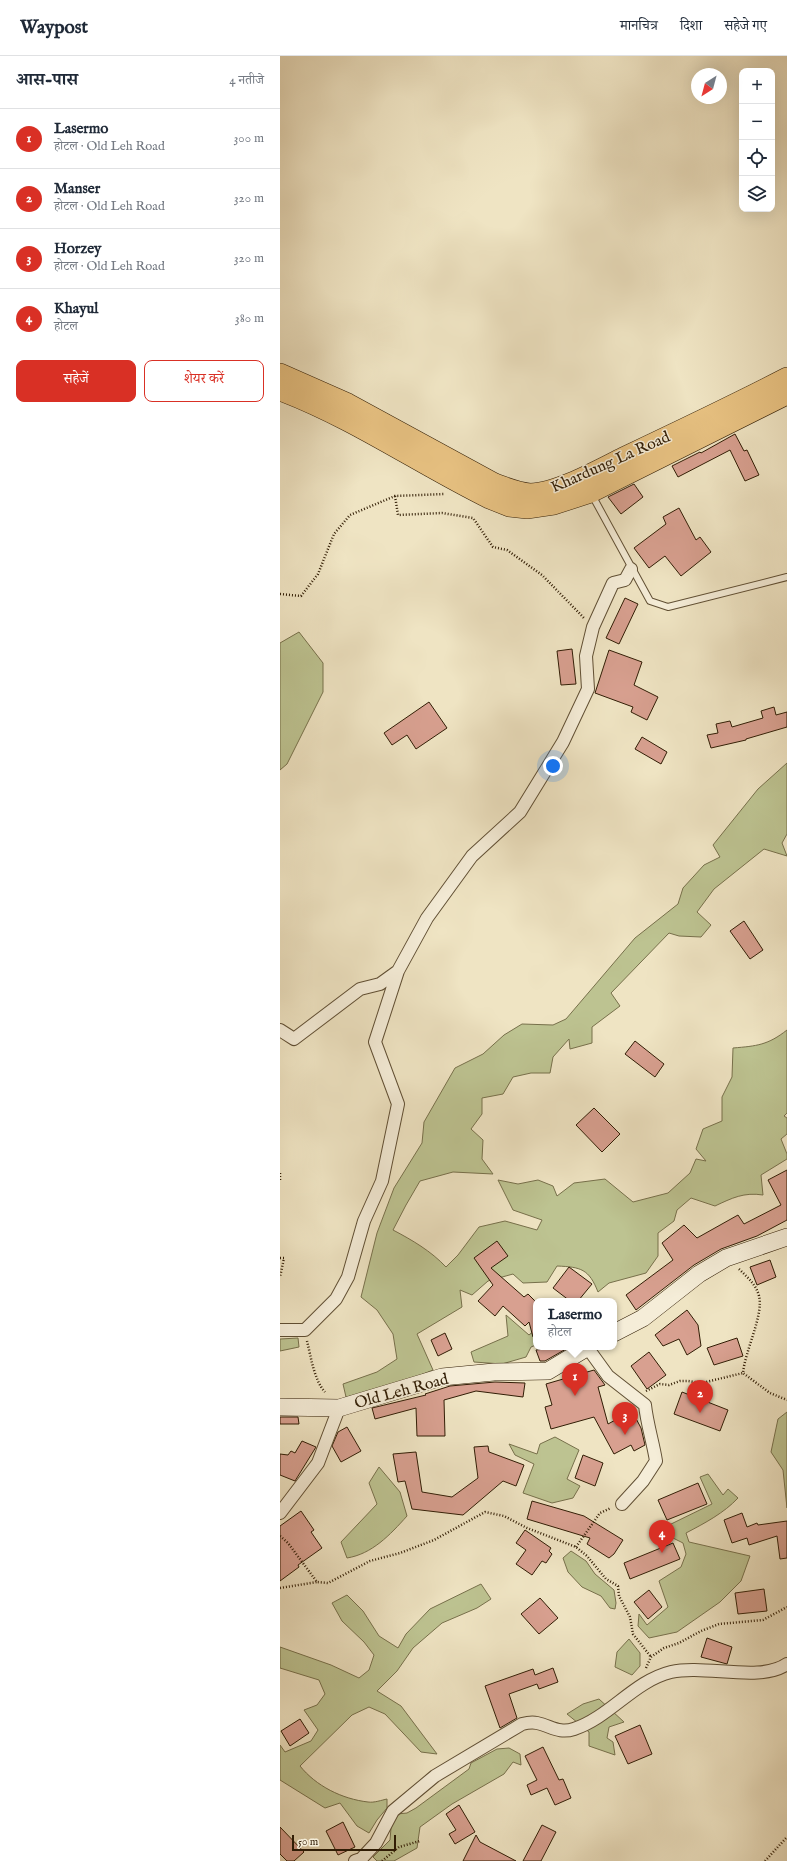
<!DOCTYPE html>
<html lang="hi">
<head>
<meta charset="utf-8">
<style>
  :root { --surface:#fff; --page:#f2f2f3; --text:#1f2937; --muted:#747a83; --line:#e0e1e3; --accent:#d93025 }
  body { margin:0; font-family:"IM FELL English","Noto Serif Devanagari",serif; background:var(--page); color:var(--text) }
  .controls { position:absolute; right:12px; top:12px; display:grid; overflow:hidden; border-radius:8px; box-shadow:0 4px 16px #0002 }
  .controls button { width:36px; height:36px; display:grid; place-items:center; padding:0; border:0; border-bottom:1px solid var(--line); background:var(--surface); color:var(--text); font:20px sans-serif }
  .compass { position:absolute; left:411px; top:12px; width:36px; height:36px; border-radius:50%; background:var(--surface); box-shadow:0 4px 16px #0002; rotate:216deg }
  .scale { position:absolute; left:12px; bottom:10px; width:104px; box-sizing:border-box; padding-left:4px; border:2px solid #311d05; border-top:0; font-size:11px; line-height:14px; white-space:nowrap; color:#311d05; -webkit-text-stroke:3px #f5edd8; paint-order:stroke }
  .you { position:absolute; left:273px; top:710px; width:14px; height:14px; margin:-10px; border:3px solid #fff; border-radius:50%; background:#1a73e8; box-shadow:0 0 0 6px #1a73e833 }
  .badge { display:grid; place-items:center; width:26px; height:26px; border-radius:50%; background:var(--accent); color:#fff; font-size:13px; font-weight:700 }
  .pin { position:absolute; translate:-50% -33px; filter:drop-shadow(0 1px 2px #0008) }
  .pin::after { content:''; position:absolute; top:21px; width:14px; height:12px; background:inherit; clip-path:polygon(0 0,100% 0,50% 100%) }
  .popup { position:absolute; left:253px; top:1242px; width:84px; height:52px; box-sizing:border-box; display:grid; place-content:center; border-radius:8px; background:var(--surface); filter:drop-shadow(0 1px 3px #0005); font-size:13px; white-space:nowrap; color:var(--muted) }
  .popup b { font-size:15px; color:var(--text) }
  .popup::after { content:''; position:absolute; left:50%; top:100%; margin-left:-8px; border:8px solid transparent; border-top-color:var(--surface) }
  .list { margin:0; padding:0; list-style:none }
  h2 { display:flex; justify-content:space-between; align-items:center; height:52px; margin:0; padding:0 16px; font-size:17px }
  h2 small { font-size:13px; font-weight:400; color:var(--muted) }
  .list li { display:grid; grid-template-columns:26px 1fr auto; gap:12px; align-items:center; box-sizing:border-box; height:60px; padding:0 16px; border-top:1px solid var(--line) }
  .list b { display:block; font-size:15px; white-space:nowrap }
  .list p { margin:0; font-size:13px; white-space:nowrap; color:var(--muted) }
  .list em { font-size:13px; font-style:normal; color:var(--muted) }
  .actions { display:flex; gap:8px; padding:12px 16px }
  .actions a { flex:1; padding:9px 0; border:1px solid var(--accent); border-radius:8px; text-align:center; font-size:14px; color:var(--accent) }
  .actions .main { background:var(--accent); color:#fff }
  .icon { flex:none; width:22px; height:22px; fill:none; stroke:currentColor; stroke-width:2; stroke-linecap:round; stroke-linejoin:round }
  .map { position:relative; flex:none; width:507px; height:1805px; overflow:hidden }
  header { display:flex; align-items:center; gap:24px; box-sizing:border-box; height:56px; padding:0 20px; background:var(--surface); border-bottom:1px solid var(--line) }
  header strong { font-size:19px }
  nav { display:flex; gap:22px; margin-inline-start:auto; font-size:14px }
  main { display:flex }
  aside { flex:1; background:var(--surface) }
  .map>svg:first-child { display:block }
  .green { fill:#bdc391; stroke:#77704b }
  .building { fill:#d8a090; stroke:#311d05 }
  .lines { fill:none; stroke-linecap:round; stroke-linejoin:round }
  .lane-casing { stroke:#604f34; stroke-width:8 }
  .street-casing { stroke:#604f34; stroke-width:14 }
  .secondary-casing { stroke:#311d05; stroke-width:18 }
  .primary-casing { stroke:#311d05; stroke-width:20 }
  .path { stroke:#311d05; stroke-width:2.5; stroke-dasharray:1 2; stroke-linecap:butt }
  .lane { stroke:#f5edd8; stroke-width:6 }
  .street { stroke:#f5edd8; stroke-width:12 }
  .secondary { stroke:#f5edd8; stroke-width:17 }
  .primary { stroke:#e8c282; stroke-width:19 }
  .labels { text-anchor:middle; stroke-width:3; stroke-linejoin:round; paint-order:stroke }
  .street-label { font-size:16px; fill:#311d05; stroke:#f5edd8 }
</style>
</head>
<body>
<header>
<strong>Waypost</strong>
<nav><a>मानचित्र</a><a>दिशा</a><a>सहेजे गए</a></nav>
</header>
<main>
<aside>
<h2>आस-पास<small>4 नतीजे</small></h2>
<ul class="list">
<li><span class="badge">1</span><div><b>Lasermo</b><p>होटल · Old Leh Road</p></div><em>300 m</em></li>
<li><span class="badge">2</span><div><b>Manser</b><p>होटल · Old Leh Road</p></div><em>320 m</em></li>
<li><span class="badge">3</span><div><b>Horzey</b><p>होटल · Old Leh Road</p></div><em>320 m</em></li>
<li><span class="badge">4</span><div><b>Khayul</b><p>होटल</p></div><em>380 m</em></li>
</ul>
<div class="actions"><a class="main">सहेजें</a><a>शेयर करें</a></div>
</aside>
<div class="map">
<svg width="507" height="1805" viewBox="0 0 507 1805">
  <rect width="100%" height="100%" fill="#efe4c3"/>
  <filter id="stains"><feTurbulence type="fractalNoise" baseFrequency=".005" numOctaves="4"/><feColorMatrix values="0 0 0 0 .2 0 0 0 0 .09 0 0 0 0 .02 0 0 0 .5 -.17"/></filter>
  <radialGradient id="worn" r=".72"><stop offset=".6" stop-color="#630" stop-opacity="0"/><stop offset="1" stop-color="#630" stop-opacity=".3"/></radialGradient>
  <path class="green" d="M19,576L43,607V636L7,708L0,714V587Z
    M507,707V778L502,787L507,800L484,793L434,833L417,856L431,869L421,881L399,880L389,877L331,937L340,950L312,971V987L290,993L289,983L273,1001L270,1017H251L233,1021L223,1038L202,1042V1058L191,1073L203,1084L202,1103L213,1118L173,1116L140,1125L126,1149L113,1174C132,1184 151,1195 166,1211L178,1199L199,1171L225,1165L257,1174L262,1164L233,1154L218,1124L238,1128L258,1124L273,1130L277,1140L294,1127L325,1123L353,1146L388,1137L410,1117L416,1103L426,1105L416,1093L423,1073L442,1065V1041L452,1021L453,992C477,990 488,989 507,974V1057L504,1060L507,1062V1078L501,1083L507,1098V1103L481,1119L483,1139C464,1136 452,1142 435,1150L411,1142L397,1154L394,1165L378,1177V1200L366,1217L329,1227L318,1236C309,1213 301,1211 277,1210L267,1226L243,1227L233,1218L208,1225L192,1239L180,1234L182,1251L137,1278L153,1314L108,1332L66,1341L63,1328L97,1316L117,1303L113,1278L97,1254L81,1241L97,1177L114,1132L142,1087L144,1066L175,1012L203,998L224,979L242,968L273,969L286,963L355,882L398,848L403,832L424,809L440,801L433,789L478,733Z
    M226,1259L249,1279L255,1274L256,1275V1289L251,1291L246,1301L222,1308L194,1306L191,1296L228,1280Z
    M18,1282L19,1291L0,1295V1283Z
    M507,1356V1452L503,1414L491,1396L498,1363Z
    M275,1381L299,1394L287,1423L300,1430L293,1442L272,1447L243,1437L254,1408L235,1399L229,1388L257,1398L260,1388Z
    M99,1411L120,1436L127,1460C110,1479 92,1498 67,1502L61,1486L97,1448L89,1427Z
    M428,1418L443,1439L448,1433L458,1442C444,1457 425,1467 406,1477L409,1486L470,1500L461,1525L440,1546L397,1576L369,1582L358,1570L359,1558L367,1569L388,1551L379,1525L401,1511L406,1498L403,1487L393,1482L387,1470L432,1448L420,1421Z
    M291,1495L306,1505L315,1518L334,1534L336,1547L335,1553L330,1552L321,1540L302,1531L288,1516L283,1502Z
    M201,1528L211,1543L197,1552L162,1567L133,1592L117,1615L97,1635L121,1650L157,1698L141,1696L105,1658L89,1651L72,1659L20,1710C36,1730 62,1743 88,1746C94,1747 102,1744 107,1743V1752L97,1764L89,1777L77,1770L60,1747L45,1752L0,1724V1689L5,1696L31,1685L38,1674L24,1654L37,1649L45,1638L39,1624L0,1612V1591L51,1609L79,1622L89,1614L94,1599L84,1586L62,1565L52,1547L67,1539L83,1555L99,1580L118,1592L126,1578L150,1553Z
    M349,1583L360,1597V1610L352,1619L335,1611L337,1596Z
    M319,1643L344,1666L329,1671L327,1682L333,1686L335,1699L309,1690V1676L287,1658L303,1648Z
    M229,1692L240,1698L241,1709L233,1706L224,1718L172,1748L140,1771L137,1792L114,1805H97L93,1801L110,1784L111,1772L117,1758L127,1757L136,1752L189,1713L191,1707L217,1693Z"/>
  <path class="building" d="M455,378L464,395L467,394L479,419L465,425L450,394L398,421L392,410L420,396L421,397Z
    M354,428L363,441L341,458L328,441Z
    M399,452L416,484L420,481L431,496L401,520L385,500L369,512L354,492L386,468L383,461Z
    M345,542L358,548L339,588L326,582Z
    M292,593L296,628L281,629L277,595Z
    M329,594L362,606L354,629L378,641L367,664L351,656L353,651L315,637Z
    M149,646L167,672L136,693L127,679L112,689L104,677Z
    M494,651L496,659L507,656V671L466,683V684L431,692L427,679L438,677L436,668L450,665L452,671L483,662L481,655Z
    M362,681L387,696L381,708L355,693Z
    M464,865L483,894L470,903L450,875Z
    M355,985L384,1008L375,1021L345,998Z
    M314,1052L340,1078L322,1096L296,1069Z
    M507,1114V1164L477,1180L441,1193L414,1209L356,1254L346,1239L393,1204L382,1187L404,1169L417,1182L458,1159L464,1168L501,1149L488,1124Z
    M217,1185L228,1200L211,1212L244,1241L248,1238L256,1246V1280L253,1281L249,1266L245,1270L223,1250L215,1260L198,1245L213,1229L194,1202Z
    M490,1204L496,1221L477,1229L470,1211Z
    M289,1211L312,1228L298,1245H290L273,1232Z
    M407,1254L418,1269L421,1290L407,1299L399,1283L383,1290L375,1279Z
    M165,1277L172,1293L158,1300L151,1284Z
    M457,1282L463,1300L434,1309L427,1292Z
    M281,1291H286V1293L265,1305H260L256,1294Z
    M369,1296L386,1319L367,1333L351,1310Z
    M314,1314L325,1329L318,1331L328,1368L352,1355L361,1372L365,1389L354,1395L351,1389L334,1398L314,1361L271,1373L265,1351L272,1349L266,1328Z
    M215,1326L245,1327L243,1341L196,1335L164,1344L165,1380H137L136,1352L95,1363L92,1352L146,1339L145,1338L170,1330Z
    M402,1336L448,1354L440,1375L394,1358Z
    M0,1361H18L19,1368H0Z
    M67,1371L81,1395L61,1406L52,1390L58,1376Z
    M22,1385L36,1391L15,1425L0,1419V1398L8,1399L11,1395L15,1397Z
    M208,1390L209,1396L244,1409L236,1430L223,1425L183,1459L132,1453L125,1425L118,1426L113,1398L136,1396L142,1436L172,1441L198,1422L194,1391Z
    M303,1399L323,1407L315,1430L295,1422Z
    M418,1427L427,1448L387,1464L378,1444Z
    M252,1445L304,1460L343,1484L334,1498L329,1502L307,1488L310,1482L247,1463Z
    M21,1455L34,1474L31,1476L42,1492L18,1509L19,1511L0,1525V1470Z
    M462,1457L467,1471L477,1467L478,1469L507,1465V1502L500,1503L497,1480L469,1489L467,1482L452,1487L444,1464Z
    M245,1474L271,1492L269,1495L272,1498L266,1507L262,1505L252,1519L236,1508L246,1494L236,1487Z
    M393,1487L400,1503L350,1523L344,1507Z
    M484,1533L487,1555L458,1558L455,1537Z
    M369,1534L382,1551L368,1563L354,1546Z
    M260,1542L278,1562L259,1578L241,1558Z
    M427,1582L452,1591L447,1608L421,1601Z
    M273,1612L278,1626L259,1633L257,1628L229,1638L237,1662L220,1672L205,1630L253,1613L255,1619Z
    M20,1663L29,1677L10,1690L1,1675Z
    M360,1669L372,1698L348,1708L335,1680Z
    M263,1691L279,1724L283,1723L291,1742L275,1749L267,1732L251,1739L247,1729L257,1724L245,1700Z
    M179,1749L195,1776L175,1788L169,1778L176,1774L166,1758Z
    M63,1766L75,1791L58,1799L46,1775Z
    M262,1769L276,1776L261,1805H243Z
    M0,1771L24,1796L14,1805H7L0,1798Z
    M196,1779L200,1786L236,1805H183Z"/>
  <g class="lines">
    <g class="lane-casing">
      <path id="lane" d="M312,439L370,545L388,551L507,521"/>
    </g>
    <g class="street-casing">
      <path id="street" d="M0,974L14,983L80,933L100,928L118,915L147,862L192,800L240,756L283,686L308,633L306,600L313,571L333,527L345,524L351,513
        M0,1274H25L56,1243L68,1221L84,1165L102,1125L118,1048L95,986L118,915
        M307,1291L328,1320L365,1349C367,1368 373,1386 376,1405L363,1425L342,1448
        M0,1457L38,1407L59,1352
        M75,1805L81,1803L96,1787L113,1755L155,1720L242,1668C246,1667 252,1666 257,1667C271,1670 279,1678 294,1673C330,1661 354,1625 391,1616C425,1608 480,1627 507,1608"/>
    </g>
    <g class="secondary-casing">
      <path id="secondary" d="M334,1277L363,1262L419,1218L446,1202L507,1181
        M0,1351L59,1352L162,1321L214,1316L268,1315L308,1291"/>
    </g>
    <g class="primary-casing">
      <path id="primary" d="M0,317L68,347L215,427C226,431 238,436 250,437C276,437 319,413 343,401C398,375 453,349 507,321
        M0,335C74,363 138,408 209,443L229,451L247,453L274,449L311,437L507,339"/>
    </g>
    <path class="path" d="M115,440L118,459L162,457L193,462L213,491L227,494L262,519L304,562
      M0,538L21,540L38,518L54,478L70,459L115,440L164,438
      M0,1117V1125
      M0,1202H4L0,1221
      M459,1213C467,1221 476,1228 479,1240C484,1258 465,1295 463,1317L490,1337L507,1344
      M27,1285C31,1301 34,1324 45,1336
      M366,1335L380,1328L389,1329L400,1325H408L422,1327L463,1317
      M0,1480L8,1487L37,1526L48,1527L90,1505L120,1497L154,1484L205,1456L224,1460L247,1472L296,1491L307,1500L326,1523L338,1530L339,1540L350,1561L353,1578L371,1601
      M296,1491L320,1457L331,1452
      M0,1532L37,1526
      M366,1612L371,1601L384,1592L399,1587L421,1575L439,1568L483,1564L507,1551
      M102,1805L119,1791L140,1785
      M485,1805L507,1781"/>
    <use href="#lane" class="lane"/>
    <use href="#street" class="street"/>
    <use href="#secondary" class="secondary"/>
    <use href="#primary" class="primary"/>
  </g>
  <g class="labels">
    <g class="street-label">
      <text transform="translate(330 405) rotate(-24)" y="6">Khardung La Road</text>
      <text transform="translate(121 1334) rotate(-15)" y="6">Old Leh Road</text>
    </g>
  </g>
  <rect width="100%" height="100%" filter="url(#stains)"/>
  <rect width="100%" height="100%" fill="url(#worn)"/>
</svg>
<div class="controls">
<button>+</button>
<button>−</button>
<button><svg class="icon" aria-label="locate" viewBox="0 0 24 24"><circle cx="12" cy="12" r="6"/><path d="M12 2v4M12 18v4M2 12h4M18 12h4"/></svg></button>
<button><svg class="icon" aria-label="layers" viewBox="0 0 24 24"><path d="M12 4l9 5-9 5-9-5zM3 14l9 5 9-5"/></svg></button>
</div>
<svg class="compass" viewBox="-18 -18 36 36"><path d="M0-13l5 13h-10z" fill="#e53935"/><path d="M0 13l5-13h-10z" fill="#747a83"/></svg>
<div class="scale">50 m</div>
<div class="you"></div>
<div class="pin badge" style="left:295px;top:1340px">1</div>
<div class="popup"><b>Lasermo</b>होटल</div>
<div class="pin badge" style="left:420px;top:1357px">2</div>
<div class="pin badge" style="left:345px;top:1379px">3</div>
<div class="pin badge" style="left:382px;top:1497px">4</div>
</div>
</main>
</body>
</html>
